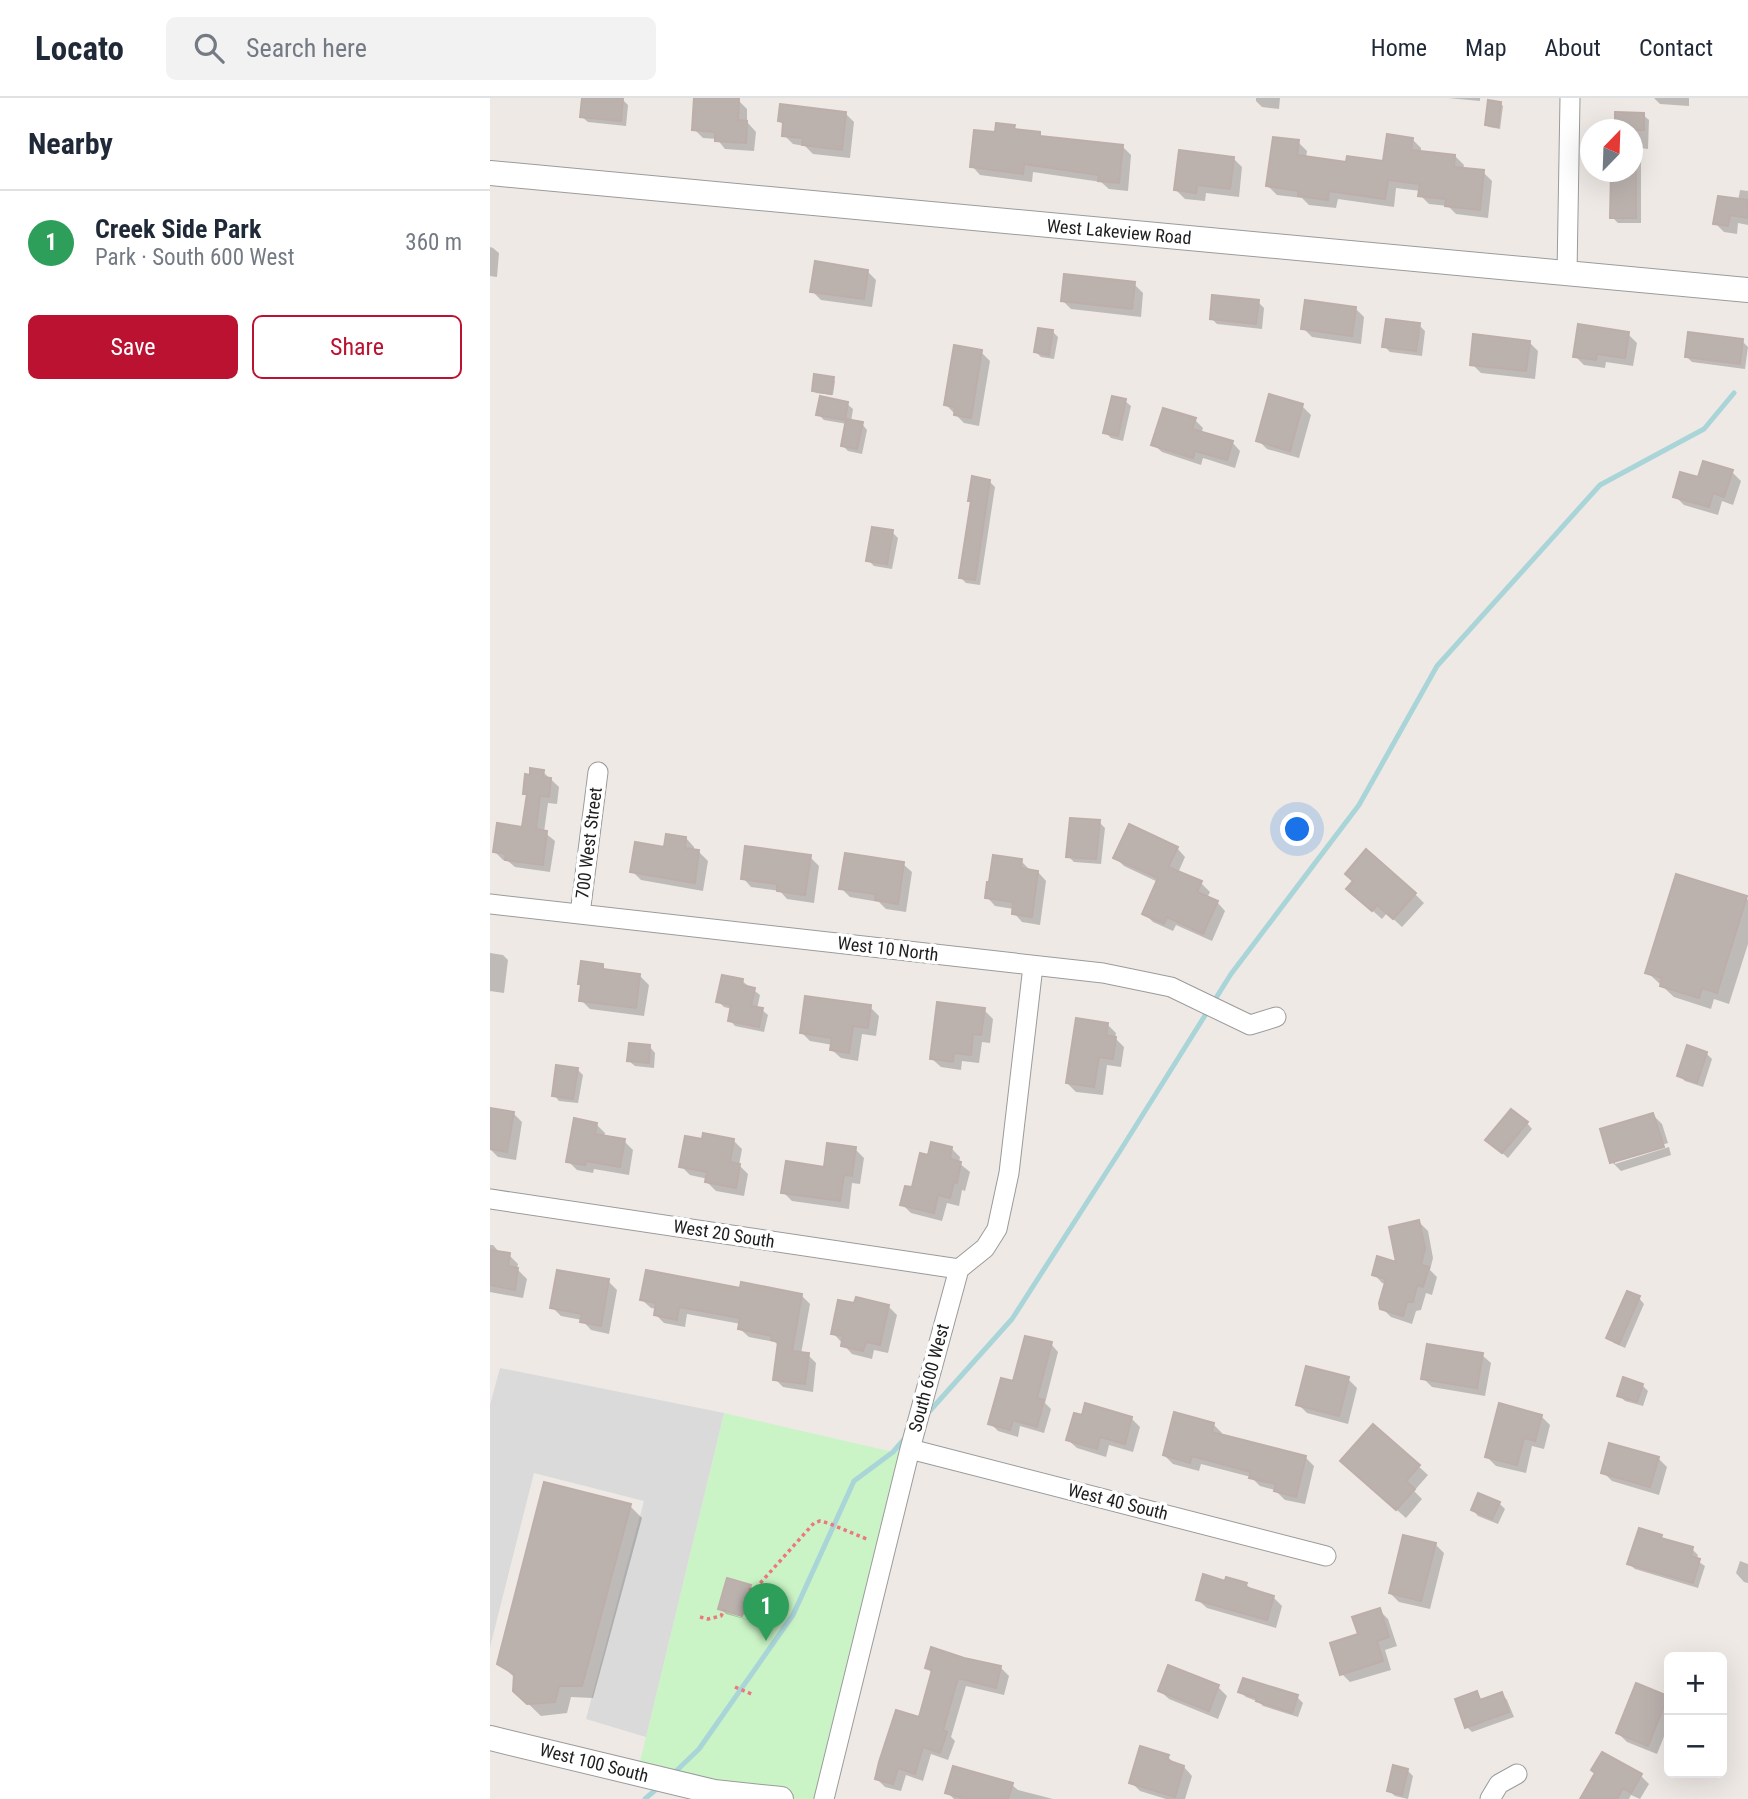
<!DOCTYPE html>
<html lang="en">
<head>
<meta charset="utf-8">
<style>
  :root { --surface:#fff; --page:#f2f2f3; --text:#1f2937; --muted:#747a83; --line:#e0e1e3; --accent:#ba1230 }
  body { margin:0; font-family:"Roboto Condensed",sans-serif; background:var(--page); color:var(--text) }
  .controls { position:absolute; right:21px; bottom:21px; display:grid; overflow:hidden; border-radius:10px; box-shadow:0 7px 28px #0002 }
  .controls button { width:63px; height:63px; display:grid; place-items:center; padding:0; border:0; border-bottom:2px solid var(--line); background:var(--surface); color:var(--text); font:35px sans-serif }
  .compass { position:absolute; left:1090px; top:21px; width:63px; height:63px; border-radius:50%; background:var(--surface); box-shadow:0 7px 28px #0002; rotate:23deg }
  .you { position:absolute; left:808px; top:732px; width:24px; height:24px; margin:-18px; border:5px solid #fff; border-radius:50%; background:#1a73e8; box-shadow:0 0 0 10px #1a73e833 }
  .badge { display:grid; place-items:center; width:46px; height:46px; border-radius:50%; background:var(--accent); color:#fff; font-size:23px; font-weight:700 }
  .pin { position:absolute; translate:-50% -58px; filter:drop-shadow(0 2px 4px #0008) }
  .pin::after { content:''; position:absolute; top:37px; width:24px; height:21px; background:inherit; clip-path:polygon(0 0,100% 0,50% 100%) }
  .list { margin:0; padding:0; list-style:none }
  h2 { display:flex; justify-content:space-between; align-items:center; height:91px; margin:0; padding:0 28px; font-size:30px }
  h2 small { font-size:23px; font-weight:400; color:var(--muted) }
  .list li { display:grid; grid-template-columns:46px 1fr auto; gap:21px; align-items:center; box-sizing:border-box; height:105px; padding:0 28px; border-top:2px solid var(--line) }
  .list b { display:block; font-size:26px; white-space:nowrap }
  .list p { margin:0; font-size:23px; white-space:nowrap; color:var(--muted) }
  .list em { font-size:23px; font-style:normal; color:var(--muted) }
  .actions { display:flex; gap:14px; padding:21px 28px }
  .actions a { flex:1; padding:16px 0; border:2px solid var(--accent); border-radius:10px; text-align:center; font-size:24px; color:var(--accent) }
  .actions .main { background:var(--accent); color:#fff }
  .icon { flex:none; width:38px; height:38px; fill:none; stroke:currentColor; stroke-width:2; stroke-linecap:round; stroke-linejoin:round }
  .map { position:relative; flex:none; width:1258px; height:1701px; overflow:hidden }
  header { display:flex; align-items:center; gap:42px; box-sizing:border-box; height:98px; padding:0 35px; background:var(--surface); border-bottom:2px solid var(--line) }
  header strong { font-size:33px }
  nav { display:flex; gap:38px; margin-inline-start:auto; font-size:24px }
  .search { width:490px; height:63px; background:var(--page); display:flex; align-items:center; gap:18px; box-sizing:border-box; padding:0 24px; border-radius:10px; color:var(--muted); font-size:26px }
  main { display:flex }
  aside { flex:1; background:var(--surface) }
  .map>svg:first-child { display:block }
  .park { fill:#caf4c6 }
  .parking { fill:#dadada }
  .shadow { fill:#0003 }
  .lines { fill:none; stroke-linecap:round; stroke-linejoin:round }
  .stream { stroke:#a9d5d8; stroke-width:5 }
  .building { fill:#bbb2ae; stroke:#beaea9; stroke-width:2 }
  .minor-casing { stroke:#9b9b9b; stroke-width:21 }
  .tertiary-casing { stroke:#9b9b9b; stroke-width:26 }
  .path { stroke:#ed7780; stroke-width:3.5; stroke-dasharray:3.5 3.5; stroke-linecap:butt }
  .minor { stroke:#fff; stroke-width:19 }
  .tertiary { stroke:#fff; stroke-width:24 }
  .labels { text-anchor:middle; stroke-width:7; stroke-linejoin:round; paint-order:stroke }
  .street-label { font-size:18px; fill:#1e1e1e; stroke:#fff }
</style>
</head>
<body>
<header>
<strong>Locato</strong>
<div class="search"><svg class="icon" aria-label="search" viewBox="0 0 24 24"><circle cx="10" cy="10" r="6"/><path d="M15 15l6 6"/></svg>Search here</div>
<nav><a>Home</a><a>Map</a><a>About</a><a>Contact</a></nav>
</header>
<main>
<aside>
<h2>Nearby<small></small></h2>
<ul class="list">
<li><span class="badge" style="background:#2e9e5b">1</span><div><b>Creek Side Park</b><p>Park · South 600 West</p></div><em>360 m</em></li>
</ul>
<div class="actions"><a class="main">Save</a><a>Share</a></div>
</aside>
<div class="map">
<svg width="1258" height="1701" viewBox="0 0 1258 1701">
  <rect width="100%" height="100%" fill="#eee9e5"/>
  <path class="park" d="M234,1315L403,1354L420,1351L334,1701H291L147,1676Z"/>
  <path class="parking" d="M10,1270L234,1315L156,1639L96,1621L154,1403L44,1375L0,1549V1307Z"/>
  <path class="shadow" d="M94,0L132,1L138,7L136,28L98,24L92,19Z
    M206,0L248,2L257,11V24L266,34L264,53L235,51L227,41L213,40L204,31Z
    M766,0H790L789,11L772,9L766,3Z
    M958,0H990V3Z
    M1164,0H1199V8L1170,6Z
    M1011,6L1013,8L1010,31L999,29L997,27Z
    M355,15L364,24L360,60L323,56L315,48L303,46L294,37L295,28L290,23Z
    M1153,17L1159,22L1158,51L1151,50V125H1128L1122,119L1123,74H1142V32Z
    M524,29L529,34L549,36L553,40L632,48L641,57L638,93L619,91L611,84L543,74L542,84L490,77L482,68L506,36Z
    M922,41L931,50V55L965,58L974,67L973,72L993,74L1002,83L998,120L966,116L958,108L939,106L930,97L931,93L906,90L904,109L848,101L846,110L819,107L812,100L787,97L778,88L808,44L817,53L816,60L857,66L895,65Z
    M743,60L752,69L749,99L716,95L715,103L695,101L686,92Z
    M1258,91V127L1248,125L1247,136L1234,134L1225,125L1248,103L1250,92L1258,93Z
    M0,149L3,150L9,155L7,179L0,178Z
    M377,173L386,182L382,209L331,202L322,193Z
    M644,186L653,195L651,219L581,211L572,202Z
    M768,204L774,210L772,231L727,226L722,221Z
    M865,210L874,219L871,246L822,239L813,230Z
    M929,227L935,233L932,258L900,254L894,248Z
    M562,233L568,239L564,261L551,259L546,254Z
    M1138,236L1147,245L1143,268L1116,264L1115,270L1094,267L1085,258Z
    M1252,243L1258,249L1255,271L1202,264L1197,259Z
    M1039,244L1048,253L1045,281L991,275L982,266Z
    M491,254L500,263L489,328L474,325L456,307Z
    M343,281L345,283L343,297L326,295L324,292Z
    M635,303L641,308L633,343L621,340L615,334Z
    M357,306L363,311L361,324L372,326L377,332L372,356L358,353L353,348L357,326L334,322L328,316Z
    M812,308L821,317L809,360L777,351L768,342Z
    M705,322L713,330L711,336L742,344L750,353L745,370L713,360L711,367L672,354L663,346Z
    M1242,374L1251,383L1243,407L1232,403L1228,417L1194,407L1185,398L1210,381Z
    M499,383L505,389L490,487L476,485L470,479L482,405L479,402Z
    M402,434L408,440L402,471L384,468L378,462Z
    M53,674L69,689L67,706L58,705L54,734L65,743L60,774L25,769L18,763L13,762L5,754L34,731L38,699L35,695Z
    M609,724L615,730L611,766L584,764L578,758Z
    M196,740L204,749V753L209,754L218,763L213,793L151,782L142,773L175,751Z
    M687,750L695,759L688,775L711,785L720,794L717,800L727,804L735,813L722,843L686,827L683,833L663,824L654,815L668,784L634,768L625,759Z
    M320,759L329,768L324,805L297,801L290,793L261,789L253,780Z
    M531,763L540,772L548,774L556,783L550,827L532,824L524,815V811L505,808L497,799Z
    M413,766L422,774L416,814L396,811L389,804L360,799L351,790Z
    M925,796L934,805L912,829L897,815L892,821L867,799Z
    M1256,800L1258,802V846L1239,906L1224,901L1221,911L1184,899L1157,874Z
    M0,855L13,857L18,862L14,895L0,893Z
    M112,868L118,874L150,878L159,887L154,918L100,911L91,902L93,888L90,885Z
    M252,883L270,897L267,911L272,912L278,917L274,934L245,928L240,922L242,911L234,909L228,903Z
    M380,909L389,918L386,938L372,936L368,963L351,960L342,952L343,947L320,943L311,934Z
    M494,912L503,921L500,945L492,944L489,965L472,963L471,972L451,969L442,961Z
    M617,926L626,935L625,940L634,949L631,969L617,967L613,997L586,994L577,985Z
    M160,949L165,955L164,970L145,968L139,963Z
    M1216,955L1222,961L1213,989L1195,983L1189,978Z
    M87,971L93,977L88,1005L69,1003L64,997Z
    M0,1011L23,1015L32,1024L26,1062L8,1059L0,1051Z
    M1163,1017L1172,1026L1178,1045L1125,1062V1066L1179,1049L1181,1057L1131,1073L1122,1064Z
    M1037,1025L1042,1031L1018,1060L1003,1047Z
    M106,1026L115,1035L114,1039L134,1043L143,1052L139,1077L104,1071L103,1075L87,1072L78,1063Z
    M243,1042L252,1051L249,1067L258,1076L254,1098L226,1093L217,1084L218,1081L200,1077L191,1068L213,1043Z
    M461,1050L470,1059L469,1065L480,1074L475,1093L472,1092L469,1108L457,1105L452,1123L421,1115L412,1106L440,1059Z
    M365,1051L374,1060L370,1086L362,1085L359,1111L302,1103L293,1094L336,1071Z
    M929,1124L938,1133L943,1160L940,1172L947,1179L942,1197L936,1195L931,1212L926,1213L922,1226L901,1219L892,1210L896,1186L892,1185L884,1176L908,1166Z
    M0,1147H3L11,1156L19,1157L28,1166L27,1171L37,1181L33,1200L0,1194Z
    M118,1183L127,1192L119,1236L101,1232L92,1222L71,1218L62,1209Z
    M252,1192L312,1198L320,1206L311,1256L318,1257L326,1265L323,1294L293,1289L285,1281L289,1248L285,1244L259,1239L250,1231L251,1226L197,1216L195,1229L174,1225L166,1217L167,1211L161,1210L152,1202Z
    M1149,1200L1154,1206L1135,1250L1124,1245L1118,1240Z
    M366,1207L398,1208L407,1217L398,1255L384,1252L382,1261L362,1256L343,1235Z
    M561,1246L568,1254L555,1305L561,1311L554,1335L530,1328L528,1339L508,1333L500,1325L524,1285Z
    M992,1257L1001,1265L995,1298L942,1289L933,1280Z
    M858,1281L867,1290L858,1326L817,1315L808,1306Z
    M1152,1287L1158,1293L1153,1308L1135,1303L1129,1297Z
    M1051,1318L1060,1327L1054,1351L1042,1348L1036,1375L1006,1368L997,1359Z
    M641,1320L650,1329L643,1354L619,1347L616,1359L587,1350L578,1342Z
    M723,1326L732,1335L731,1338L815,1359L824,1368L815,1406L795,1402L785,1392L770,1388L761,1379L711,1366L709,1373L683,1366L674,1357Z
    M884,1328L938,1377L924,1393L932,1401L916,1420L862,1372Z
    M1168,1360L1177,1369L1169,1397L1122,1383L1113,1374Z
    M1009,1405L1015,1411L1008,1426L988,1418L983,1412Z
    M140,1408L152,1420L103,1600L81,1599L77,1615L51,1618L24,1592L25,1580L9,1565Z
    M1171,1439L1175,1443L1202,1451L1208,1457L1206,1462L1215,1468L1208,1490L1145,1471L1139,1466Z
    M945,1446L954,1455L940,1511L909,1504L900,1495Z
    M1250,1463L1258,1466V1485L1254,1484L1246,1475Z
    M756,1486L763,1493L783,1499L792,1508L786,1530L717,1510L708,1502Z
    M260,1488L265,1494L259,1518L235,1511V1514L258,1522L236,1516L230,1510Z
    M889,1512L898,1521L907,1548L895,1552L901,1572L860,1584L852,1576L870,1537Z
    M473,1561L511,1570L519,1578L514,1597L476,1588L461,1639L465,1643L458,1662L441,1656L433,1683L416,1677L411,1693L395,1689L387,1681L430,1622L443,1576L437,1570Z
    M728,1589L737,1598L728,1621L679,1601L670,1593Z
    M750,1594L807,1599L813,1605L808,1619L773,1608L769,1604L756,1599Z
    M986,1595L993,1603L1012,1596L1017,1602L1024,1619L982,1634L977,1629Z
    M1177,1600L1179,1602V1626L1167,1656L1137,1644L1128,1635Z
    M678,1659L686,1667L694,1669L702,1678L695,1701H676L650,1693L641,1684Z
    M917,1672L923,1678L918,1701L905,1698L899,1693Z
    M1151,1678L1159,1686L1150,1701L1141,1697L1139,1701H1092Z
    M522,1687L528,1692L563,1701H464L457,1694Z"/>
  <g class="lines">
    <path class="stream" d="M437,1316L522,1221L630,1053L741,876L869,707L947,568L1110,387L1214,331L1244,295
      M182,1677L209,1651L303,1517L364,1383L403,1354L416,1339
      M155,1701L170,1688"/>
  </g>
  <path class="building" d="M92,0H133L131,23L90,19Z
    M204,0H249L248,22L257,23L256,45L225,43V34L202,32Z
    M998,2L1011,4L1008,29L995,27Z
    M290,6L356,14L352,52L312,47L313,40L292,38L293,24L288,23Z
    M1125,14L1154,15V32H1125Z
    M506,25L525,27L524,31L550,34V38L633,47L629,85L608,83L609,77L534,66L533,76L480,69L484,32L505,34Z
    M897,36L923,40L921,52L965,57L964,69L994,72L990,112L955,108L956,101L928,98L930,86L898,82L895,101L839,93L838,102L808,98L809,93L776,88L783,39L809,42L807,57L856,64L857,58L893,63Z
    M689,52L744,59L740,91L707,87L706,95L684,92Z
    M1121,74H1146V120H1120Z
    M1228,98L1258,102V120L1240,117L1238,128L1223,126Z
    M325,163L378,172L374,201L320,194Z
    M574,176L645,184L642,211L571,203Z
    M722,197L769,202L766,226L720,221Z
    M815,202L866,209L862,238L811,231Z
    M896,221L930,225L926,253L892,249Z
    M1088,226L1139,234L1135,260L1107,256L1106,262L1083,259Z
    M548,230L563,232L559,257L544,254Z
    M1198,234L1253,241L1250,266L1195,259Z
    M983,236L1040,243L1036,273L980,267Z
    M464,247L492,252L481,320L464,317L465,309L454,307Z
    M324,276L344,279L341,296L322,293Z
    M779,296L813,306L800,353L766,343Z
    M330,298L358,304L355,322L326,317Z
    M622,298L636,301L628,338L613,335Z
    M673,310L706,320L702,331L743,343L737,362L705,353L703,360L661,347Z
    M356,321L373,324L367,351L351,348Z
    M1213,363L1243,372L1234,399L1223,395L1219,409L1183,399L1190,374L1208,379Z
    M482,378L500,382L485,482L469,480L481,403H478Z
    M382,429L403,432L397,466L376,463Z
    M40,670L54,672L53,679L61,680L59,699L50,698L46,731L57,733L53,767L15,762L16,756L3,754L7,725L32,729L37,696H33L35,676L40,677Z
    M580,720L610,722L606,761L576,759Z
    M639,726L688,749L678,769L712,783L707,794L728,803L713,836L677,819L674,826L652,816L668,780L623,760Z
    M176,736L196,739L195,750L209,752L205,785L140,774L145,744L174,749Z
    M255,748L321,757L315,797L287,793V786L251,781Z
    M876,751L926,795L903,821L887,807L882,813L856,791L863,783L855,776Z
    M355,755L414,764L408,806L385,802L386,796L349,791Z
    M503,757L532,761L531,770L548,773L542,819L522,816L523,804L495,800L497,784H499Z
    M1186,776L1257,798L1227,895L1212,890L1209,900L1170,888L1172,880L1155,875Z
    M91,863L113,866V871L150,876L146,910L89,903L91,886H88Z
    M232,877L253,881L252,887L265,890L261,908L273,910L269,929L238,923L241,907L226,904Z
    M315,898L381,907L378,930L363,928L359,955L340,952L342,940L310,935Z
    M447,904L495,910L491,937L483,936L481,957L464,955L463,964L440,961Z
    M586,920L618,925L616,937L626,939L623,961L609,959L604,989L576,985Z
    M139,945L160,947L159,965L137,963Z
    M1197,947L1217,954L1207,985L1187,978Z
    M66,967L88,970L83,1001L62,998Z
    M0,1010L24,1014L17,1054L0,1051Z
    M1021,1011L1038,1024L1012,1055L995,1042Z
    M1163,1015L1174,1049L1120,1065L1110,1031Z
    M84,1020L107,1025L105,1036L135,1041L130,1069L96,1063L95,1067L76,1064Z
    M213,1035L244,1041L240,1064L250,1066L246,1090L215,1084L217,1074L189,1069L195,1038L212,1041Z
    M441,1044L462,1049L460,1061L471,1064L467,1085L464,1084L460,1100L448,1097L444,1115L410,1107L415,1088L422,1089L430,1055L438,1057Z
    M337,1045L366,1049L362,1078L354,1077L350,1103L291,1095L296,1063L334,1069Z
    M929,1122L935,1150L931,1167L939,1169L933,1189L927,1187L923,1204H917L913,1218L890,1211L889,1205L896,1181L882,1177L887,1158L906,1164L899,1129Z
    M0,1152L20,1155L18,1168L28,1170L25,1192L0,1187Z
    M67,1172L119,1181L111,1228L90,1224L92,1216L60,1210Z
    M156,1172L250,1190L251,1184L312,1196L302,1253L319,1255L315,1286L283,1282L288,1244L281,1242L282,1238L248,1231L250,1220L189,1209L187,1222L164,1217L166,1205L150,1202Z
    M1137,1193L1150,1198L1129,1246L1116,1240Z
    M366,1199L399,1207L390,1247L376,1244L373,1253L351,1248L353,1238L341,1236L348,1202L364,1205Z
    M535,1238L562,1244L547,1300L554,1302L547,1329L523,1322L520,1332L498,1326L511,1280L523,1283Z
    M937,1246L993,1255L987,1290L931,1281Z
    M816,1268L859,1279L849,1318L806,1307Z
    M1133,1279L1153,1286L1147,1304L1127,1298Z
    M595,1305L642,1319L635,1346L610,1339L607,1351L576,1342L584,1315L592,1317Z
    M1009,1305L1052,1317L1045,1343L1034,1340L1027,1367L995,1359Z
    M684,1314L724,1325L722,1334L816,1358L806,1399L784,1393L786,1386L759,1380L761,1374L702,1358L700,1365L673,1357Z
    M883,1326L930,1367L916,1383L925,1391L906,1412L850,1363Z
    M1119,1345L1169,1359L1160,1389L1111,1375Z
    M54,1384L141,1406L92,1588H69L65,1604L37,1606L23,1593L24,1576L7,1566Z
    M988,1395L1010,1404L1002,1421L981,1412Z
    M1149,1430L1172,1437L1171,1440L1203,1449L1201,1458L1210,1461L1203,1485L1137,1466Z
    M913,1437L946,1445L931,1503L899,1495Z
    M713,1476L735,1483L736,1479L757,1485L755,1489L784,1498L777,1522L706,1502Z
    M237,1480L261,1487L252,1518L228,1511Z
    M890,1510L899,1539L887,1543L893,1563L850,1577L840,1545L868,1536L862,1519Z
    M441,1549L474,1560L511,1568L506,1590L468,1580L453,1632L457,1634L450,1655L433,1649L425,1676L408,1670L403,1686L385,1681L389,1664L406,1612L429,1619L442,1572L435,1570Z
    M678,1567L729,1587L719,1613L668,1593Z
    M753,1580L808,1597L802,1615L766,1603L767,1600L748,1594Z
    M1146,1585L1178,1598L1158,1648L1126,1635Z
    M987,1593L990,1602L1012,1594L1019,1614L975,1630L965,1601Z
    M650,1648L679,1657L677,1662L694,1668L685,1699L639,1685Z
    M1112,1654L1152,1676L1141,1695L1133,1690L1127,1701H1090L1105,1675L1101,1672Z
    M903,1667L918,1671L912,1697L897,1693Z
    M463,1668L523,1685L518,1701H476L455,1695Z"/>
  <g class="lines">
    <g class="minor-casing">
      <path id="minor" d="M1077,176L1080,0
        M0,806L613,875L681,889L760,927L786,919
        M90,816L108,674
        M0,1101L469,1171
        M420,1351L836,1458
        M334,1701L420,1351L469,1171L495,1150L507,1131L519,1075L543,868
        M1000,1701L1009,1686L1027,1676"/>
    </g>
    <g class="tertiary-casing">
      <path id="tertiary" d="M0,75L1258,192
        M0,1640L224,1694L291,1701"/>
    </g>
    <path class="path" d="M259,1492L265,1491L324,1425L330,1423L338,1425L379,1442
      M210,1519L218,1521L231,1518L234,1512
      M245,1589L264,1597"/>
    <use href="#minor" class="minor"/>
    <use href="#tertiary" class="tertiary"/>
  </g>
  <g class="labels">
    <g class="street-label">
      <text transform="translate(629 134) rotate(5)" y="6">West Lakeview Road</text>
      <text transform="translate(99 745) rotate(-83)" y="6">700 West Street</text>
      <text transform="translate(398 851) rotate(7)" y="6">West 10 North</text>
      <text transform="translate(234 1136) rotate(9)" y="6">West 20 South</text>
      <text transform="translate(439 1280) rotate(-75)" y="6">South 600 West</text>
      <text transform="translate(628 1404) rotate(14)" y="6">West 40 South</text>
      <text transform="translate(104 1665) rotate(14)" y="6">West 100 South</text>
    </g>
  </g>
</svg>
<div class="controls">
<button>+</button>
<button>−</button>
</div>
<svg class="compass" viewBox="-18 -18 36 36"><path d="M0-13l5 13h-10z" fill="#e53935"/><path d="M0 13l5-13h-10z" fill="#747a83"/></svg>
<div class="you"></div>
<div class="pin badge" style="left:276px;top:1543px;background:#2e9e5b">1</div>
</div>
</main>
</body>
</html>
